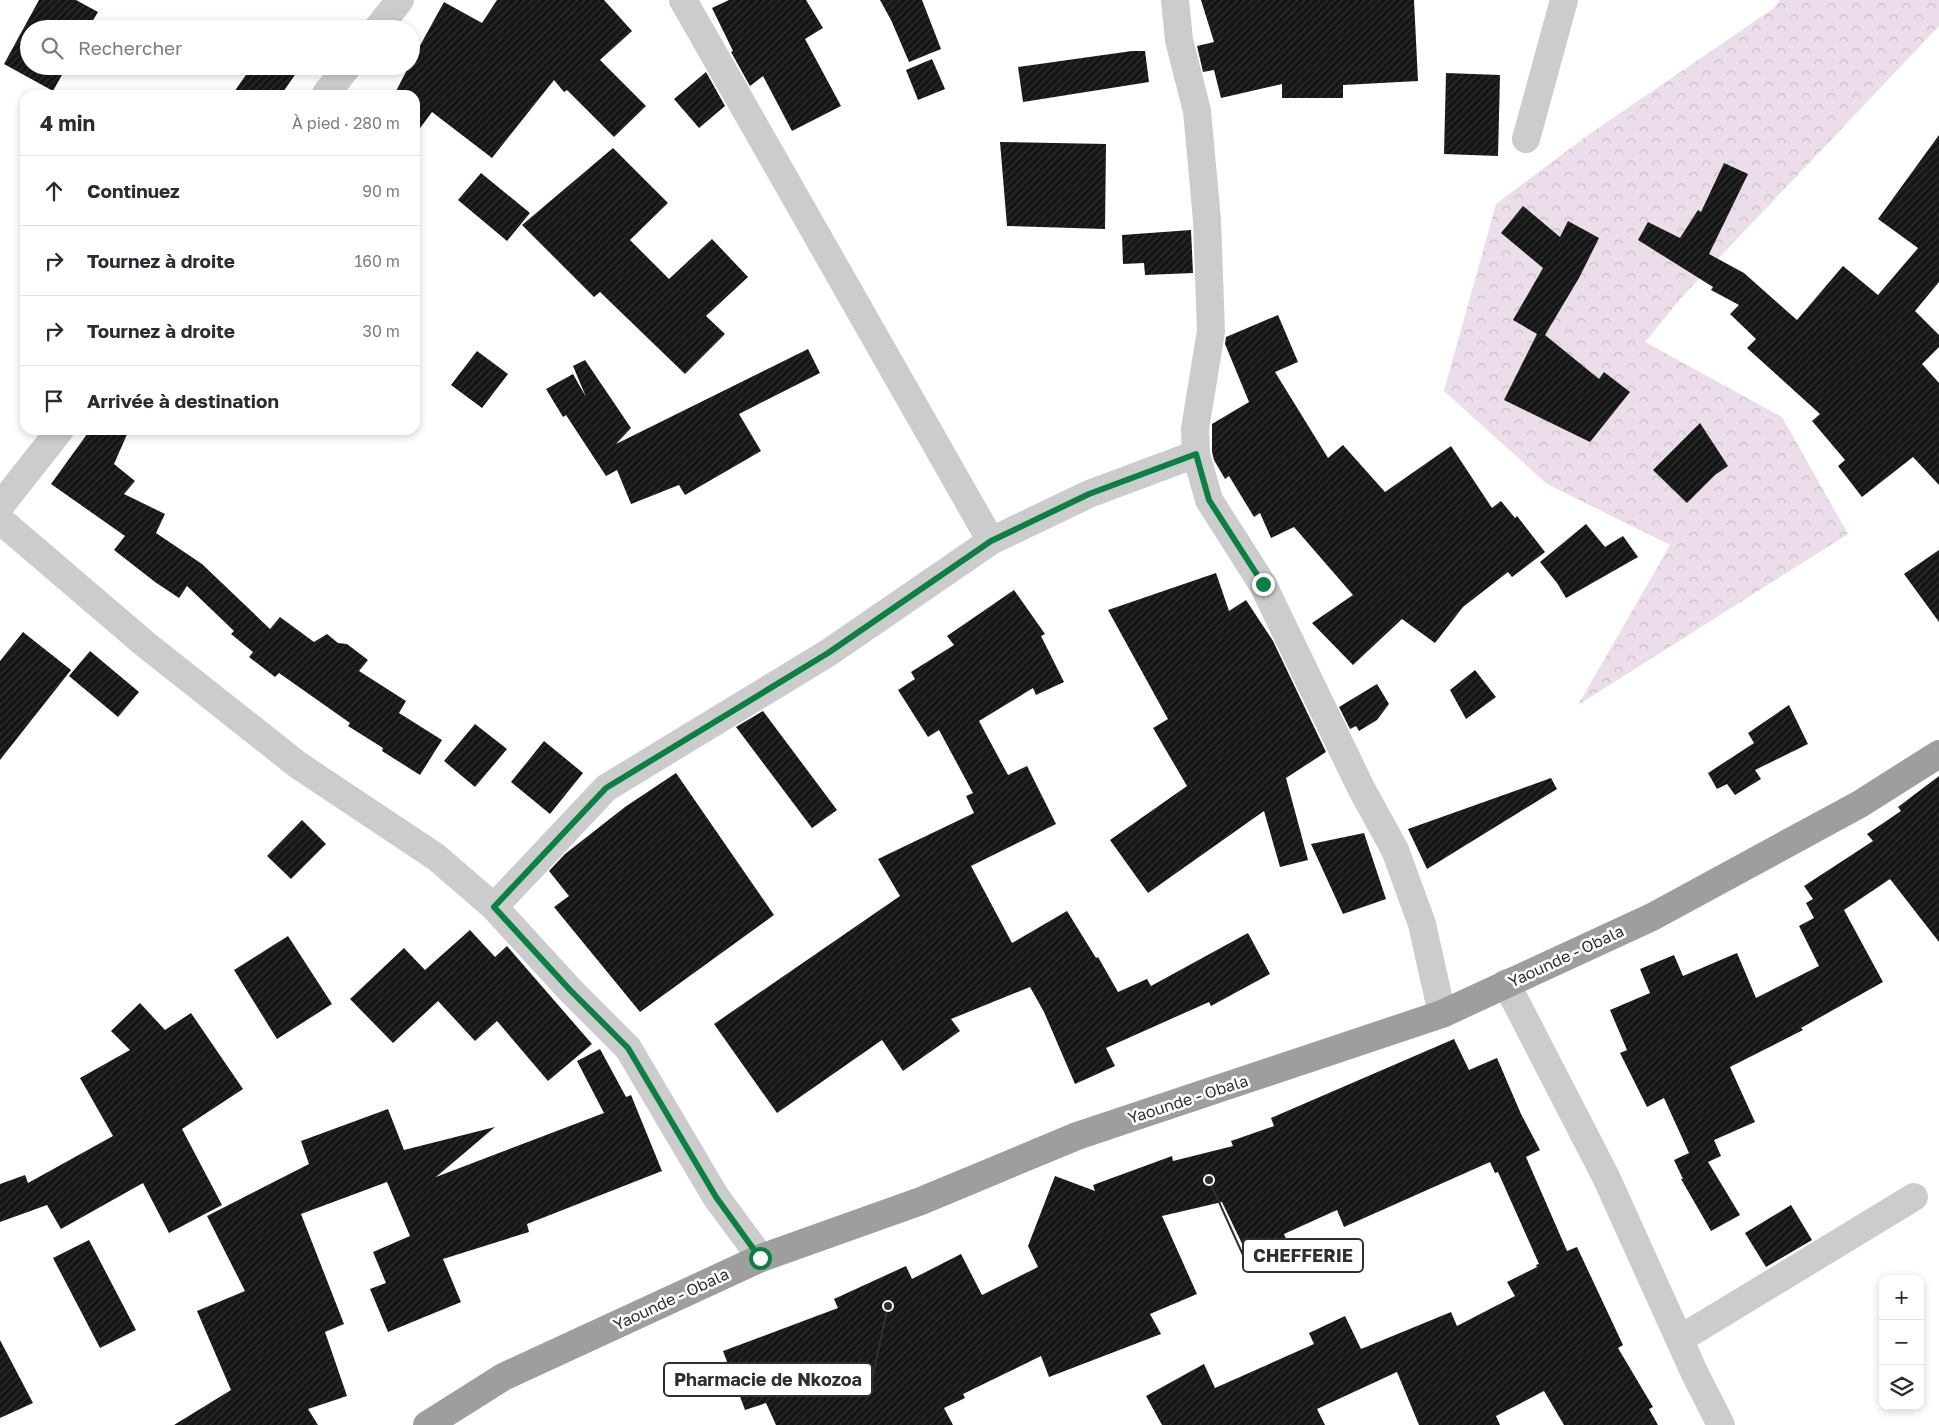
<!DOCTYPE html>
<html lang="fr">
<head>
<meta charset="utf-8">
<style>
  :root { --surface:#fff; --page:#f2f2f3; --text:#2b2b33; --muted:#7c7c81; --line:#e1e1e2 }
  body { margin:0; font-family:"Golos Text",sans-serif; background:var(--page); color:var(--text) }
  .controls { position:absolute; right:15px; bottom:15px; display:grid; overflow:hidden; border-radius:10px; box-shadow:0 2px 8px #0003 }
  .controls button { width:45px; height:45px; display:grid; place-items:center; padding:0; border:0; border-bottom:1px solid var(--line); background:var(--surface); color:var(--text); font:25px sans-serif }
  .stop { position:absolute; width:15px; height:15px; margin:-11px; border:4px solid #0b8043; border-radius:50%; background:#fff }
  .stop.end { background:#0b8043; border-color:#fff; box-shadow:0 1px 5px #0008 }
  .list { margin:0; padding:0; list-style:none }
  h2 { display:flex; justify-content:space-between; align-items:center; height:65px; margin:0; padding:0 20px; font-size:21px }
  h2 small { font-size:16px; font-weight:400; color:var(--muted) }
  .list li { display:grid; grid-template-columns:32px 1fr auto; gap:15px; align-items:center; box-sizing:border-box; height:70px; padding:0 20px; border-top:1px solid var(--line) }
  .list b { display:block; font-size:19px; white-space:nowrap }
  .list em { font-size:16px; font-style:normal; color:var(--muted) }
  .icon { flex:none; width:28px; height:28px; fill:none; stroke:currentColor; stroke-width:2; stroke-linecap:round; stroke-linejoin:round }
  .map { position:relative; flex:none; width:1939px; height:1425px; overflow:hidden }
  .search { position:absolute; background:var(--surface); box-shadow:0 2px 8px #0003; left:20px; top:20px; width:400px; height:55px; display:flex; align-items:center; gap:12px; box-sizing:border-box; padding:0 18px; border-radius:28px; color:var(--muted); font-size:19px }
  .panel { position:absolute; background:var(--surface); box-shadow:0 2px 8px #0003; left:20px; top:90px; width:400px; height:345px; border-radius:15px }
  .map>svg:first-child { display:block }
  .forest { fill:url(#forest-crowns) }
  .building { fill:url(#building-hatch) }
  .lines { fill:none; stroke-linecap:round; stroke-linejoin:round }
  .minor { stroke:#ccc; stroke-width:28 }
  .tertiary { stroke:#ccc; stroke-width:28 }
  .trunk { stroke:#9e9e9e; stroke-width:28 }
  .route { stroke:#0b8043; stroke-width:6 }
  .labels { text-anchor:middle; stroke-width:5; stroke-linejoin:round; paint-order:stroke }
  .street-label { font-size:16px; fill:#2f2f2f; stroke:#fff }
  .leader { fill:none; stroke:#2f2f2f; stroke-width:2 }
  .callout-dot { fill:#2f2f2f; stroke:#fff; stroke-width:2 }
  .callout { fill:#fff; stroke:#2f2f2f; stroke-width:2 }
  .callout-label { font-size:18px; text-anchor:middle; font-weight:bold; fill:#2f2f2f }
</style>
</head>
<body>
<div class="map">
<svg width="1939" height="1425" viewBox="0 0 1939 1425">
  <defs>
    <pattern id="forest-crowns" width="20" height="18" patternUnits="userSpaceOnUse" patternTransform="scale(1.25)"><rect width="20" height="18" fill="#ebdde9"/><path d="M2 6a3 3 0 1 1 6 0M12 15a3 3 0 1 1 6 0" fill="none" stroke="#cabec8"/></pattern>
    <pattern id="building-hatch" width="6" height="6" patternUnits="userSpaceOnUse" patternTransform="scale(1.25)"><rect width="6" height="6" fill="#161616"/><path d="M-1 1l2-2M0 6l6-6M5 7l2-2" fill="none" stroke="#303030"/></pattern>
  </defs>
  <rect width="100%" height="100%" fill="#fff"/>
  <path class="forest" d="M1780,0H1939V26L1680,299L1645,342L1782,417L1848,534L1578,705L1670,545L1547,484L1444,391L1496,204L1591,133L1774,8Z"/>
  <path class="building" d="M39,0H76L98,12L88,29H29V66H67L53,91L4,64Z
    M497,0H604L632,31L600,60L646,106L614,137L567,90L564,92L554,80L492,158L432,112L415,135V95H394L409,66H411V62L444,2L482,23Z
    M729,0H806L823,28L805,39L841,106L792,131L763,76L750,86L731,52L733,51L712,8Z
    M880,0H922L941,49L909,62L891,20Z
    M1201,0H1414L1418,81L1343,85V98H1282V84L1221,98L1214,70L1203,72L1197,46L1214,42Z
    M1132,51H1145L1149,82L1023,102L1018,67Z
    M932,59L945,89L918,100L906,70Z
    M252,66H301L281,95H232Z
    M706,72L725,106L699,128L674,99Z
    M1446,73L1500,75L1498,156L1444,154Z
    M1939,135V282L1915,311L1939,335V347L1922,364L1939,383V485L1913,457L1862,497L1838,466L1845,460L1812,421L1820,414L1747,348L1756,339L1730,314L1739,305L1711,290L1713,287L1638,240L1648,222L1680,238L1698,210L1701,212L1724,163L1748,174L1709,254L1744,273L1797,320L1843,266L1878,295L1918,248L1878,219Z
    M1000,142L1106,144L1105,229L1007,226Z
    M613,148L668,203L630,240L669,279L712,239L748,277L706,316L725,334L685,374L600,292L594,297L522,225Z
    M481,173L530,213L507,241L458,200Z
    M1523,206L1560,237L1568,221L1599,238L1579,278L1545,335L1599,379L1604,372L1630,392L1590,442L1504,400L1537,334L1513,320L1543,268L1501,233Z
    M1191,230L1193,273L1145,275L1144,263L1123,264L1122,235Z
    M1278,315L1298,362L1275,372L1328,458L1343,445L1385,492L1451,446L1492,508L1501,501L1515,518L1517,516L1545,552L1512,577L1508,572L1463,607L1435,643L1402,619L1353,665L1312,623L1353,595L1294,527L1271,538L1260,513L1254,517L1229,476L1225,479L1214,460L1212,452V424L1249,402L1225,344L1226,337Z
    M808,349L820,373L739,414L761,451L685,495L679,485L631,504L617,470L606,476L566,415L563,417L546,389L573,374L586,397L573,366L585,360L631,428L616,444Z
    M477,351L508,374L482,408L451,385Z
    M1700,423L1728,466L1715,475L1687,503L1653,470Z
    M90,430H129L114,464L135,481L124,494L165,514L156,533L202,564L270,629L280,617L314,642L327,634L338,643L347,644L368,660L359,671L406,701L399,713L442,740L420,775L382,751L383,748L348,726L350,723L279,673L275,677L249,657L253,652L231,634L234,631L187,586L179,598L155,582L114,550L125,536L51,484Z
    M1586,524L1605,547L1623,536L1638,557L1566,598L1557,583L1540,562Z
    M1939,550V622L1904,574Z
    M1216,573L1229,611L1246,600L1273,641L1326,752L1286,778L1308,860L1280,867L1264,811L1148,893L1110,840L1187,786L1153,728L1168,719L1108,610Z
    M1014,590L1045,634L1041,636L1064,682L1036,695L1033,688L979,721L1008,775L1027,766L1056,824L971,866L1012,943L1067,911L1096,958L1098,957L1118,992L1147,979L1151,986L1248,933L1270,974L1211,1006L1209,1002L1106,1048L1115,1066L1075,1084L1044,1012L1030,987L951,1019L960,1031L903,1071L882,1040L777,1113L714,1024L900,896L878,859L974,813L966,796L973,793L939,730L928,737L898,690L915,679L911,672L954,645L947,636Z
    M23,632L71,670L0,760V661Z
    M90,651L139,692L118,717L69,676Z
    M1475,670L1496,697L1466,719L1450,690Z
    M1377,684L1389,704L1377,720L1359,731L1356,726L1350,729L1339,707Z
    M1789,705L1808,744L1755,770L1761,779L1735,795L1727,784L1717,789L1708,773L1754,743L1748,733Z
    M763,711L837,810L812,828L736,727Z
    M475,724L507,749L475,787L444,761Z
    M544,741L583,773L550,814L511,782Z
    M676,773L774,915L640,1012L554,907L569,896L549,871L565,854L625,807Z
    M1939,776V942L1890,879L1844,910L1883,982L1801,1028L1803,1030L1730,1067L1755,1122L1714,1140L1721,1156L1708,1162L1740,1215L1711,1231L1681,1179H1683L1674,1160L1689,1153L1664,1098L1647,1107L1620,1053L1627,1050L1610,1010L1650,993L1640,969L1674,955L1683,976L1737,953L1756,998L1819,966L1799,926L1814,918L1806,903L1813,899L1804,886L1873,841L1867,834L1901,811L1898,807Z
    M1551,778L1557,789L1427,869L1408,829Z
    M302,820L326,844L291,879L267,856Z
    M1364,833L1386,899L1343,914L1311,844Z
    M470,930L495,957L507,946L592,1044L548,1081L497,1021L475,1041L438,1001L393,1043L350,999L404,948L425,970Z
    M288,936L332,1004L277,1039L234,970Z
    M140,1003L165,1030L191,1013L243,1089L182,1129L222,1205L169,1233L143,1183L61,1229L47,1205L0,1222V1184L25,1175L28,1183L113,1136L80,1078L130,1050L111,1031Z
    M1454,1039L1469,1070L1497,1058L1521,1114L1540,1150L1526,1157L1567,1251L1577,1247L1623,1345L1618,1348L1653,1407L1649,1409L1658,1425H1564L1544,1391L1496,1416L1500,1425H1419L1397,1372L1317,1409L1325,1425H1162L1146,1396L1204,1364L1215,1388L1314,1344L1309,1333L1345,1316L1361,1349L1451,1312L1457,1326L1515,1296L1507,1282L1537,1267L1536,1265L1539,1264L1498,1172L1495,1173L1490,1162L1344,1227L1337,1210L1284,1234L1292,1253L1267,1264L1258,1246L1246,1252L1222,1202L1162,1216L1197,1294L1150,1314L1161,1334L1049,1377L1041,1356L963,1394L965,1398L944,1408L953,1425H776L766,1403L745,1410L723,1351L838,1308L834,1299L906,1266L912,1279L961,1254L982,1295L1038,1267L1028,1246L1055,1176L1095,1191L1093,1185L1172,1156L1173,1161L1233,1146L1231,1141L1274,1126L1271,1118Z
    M600,1049L626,1097L631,1095L662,1171L527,1224L529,1232L443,1259L461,1302L388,1332L370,1289L386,1283L373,1252L410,1236L387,1182L301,1214L344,1324L325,1332L347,1396L308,1409L318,1425H174L231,1390L197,1311L245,1291L207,1216L309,1164L301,1141L388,1109L404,1150L495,1127L436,1177L604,1113L577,1061Z
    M1791,1205L1812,1240L1766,1267L1745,1233Z
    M89,1240L136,1330L100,1348L53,1258Z
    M0,1340L33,1403L0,1418Z"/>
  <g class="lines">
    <path class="minor" d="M683,0L991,541
      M1175,0L1179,40L1197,111L1207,220L1211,331L1195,429L1196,454L1209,500L1263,585L1361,788L1395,850L1422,924L1442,1014
      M377,29L400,0
      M325,95L348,66
      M1526,139L1564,0
      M0,506L60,430
      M0,520L145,644L298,765L436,857L494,907L570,990L628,1048L716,1197L761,1258
      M494,907L606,788L828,653L991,541L1089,494L1196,454
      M1680,1339L1914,1197"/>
    <path class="tertiary" d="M1506,983L1606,1177L1695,1374L1721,1425"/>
    <path class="trunk" d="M427,1425L503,1377L761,1258L921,1201L1077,1136L1442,1014L1652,917L1860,804L1939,754"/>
  </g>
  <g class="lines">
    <path class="route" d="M760,1258L716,1197L628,1048L570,990L494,907L606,788L828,653L991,541L1089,494L1196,454L1209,500L1263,584"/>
  </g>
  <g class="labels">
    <g class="street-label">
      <text transform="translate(1566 956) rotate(-25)" y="6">Yaounde - Obala</text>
      <text transform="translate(1188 1099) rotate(-18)" y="6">Yaounde - Obala</text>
      <text transform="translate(671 1299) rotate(-25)" y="6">Yaounde - Obala</text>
    </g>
  </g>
  <path class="leader" d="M1209 1180L1243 1255M888 1306L872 1379"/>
  <g class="callout-dot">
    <circle cx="1209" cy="1180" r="5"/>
    <circle cx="888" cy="1306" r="5"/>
  </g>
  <g class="callout">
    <rect x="1243" y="1239" width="120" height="33" rx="5"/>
    <rect x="664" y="1363" width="208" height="33" rx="5"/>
  </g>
  <g class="callout-label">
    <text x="1303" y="1262">CHEFFERIE</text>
    <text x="768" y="1386">Pharmacie de Nkozoa</text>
  </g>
</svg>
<div class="controls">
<button>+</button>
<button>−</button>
<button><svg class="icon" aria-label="layers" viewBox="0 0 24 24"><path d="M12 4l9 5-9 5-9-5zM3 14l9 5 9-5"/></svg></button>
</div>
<div class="stop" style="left:760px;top:1258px"></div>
<div class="stop end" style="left:1263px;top:584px"></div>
<div class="search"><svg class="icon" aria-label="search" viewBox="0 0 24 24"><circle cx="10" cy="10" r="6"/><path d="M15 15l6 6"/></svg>Rechercher</div>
<section class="panel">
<h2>4 min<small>À pied · 280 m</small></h2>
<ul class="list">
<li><svg class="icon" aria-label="ahead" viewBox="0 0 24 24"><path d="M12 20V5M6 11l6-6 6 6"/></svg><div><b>Continuez</b></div><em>90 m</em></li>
<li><svg class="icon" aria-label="right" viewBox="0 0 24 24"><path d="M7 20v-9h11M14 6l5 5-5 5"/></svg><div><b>Tournez à droite</b></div><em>160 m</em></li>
<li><svg class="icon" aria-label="right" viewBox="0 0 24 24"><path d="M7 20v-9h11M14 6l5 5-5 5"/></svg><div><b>Tournez à droite</b></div><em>30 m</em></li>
<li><svg class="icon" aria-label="arrive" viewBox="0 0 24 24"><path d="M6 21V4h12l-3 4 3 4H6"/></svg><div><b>Arrivée à destination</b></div></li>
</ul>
</section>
</div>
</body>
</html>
